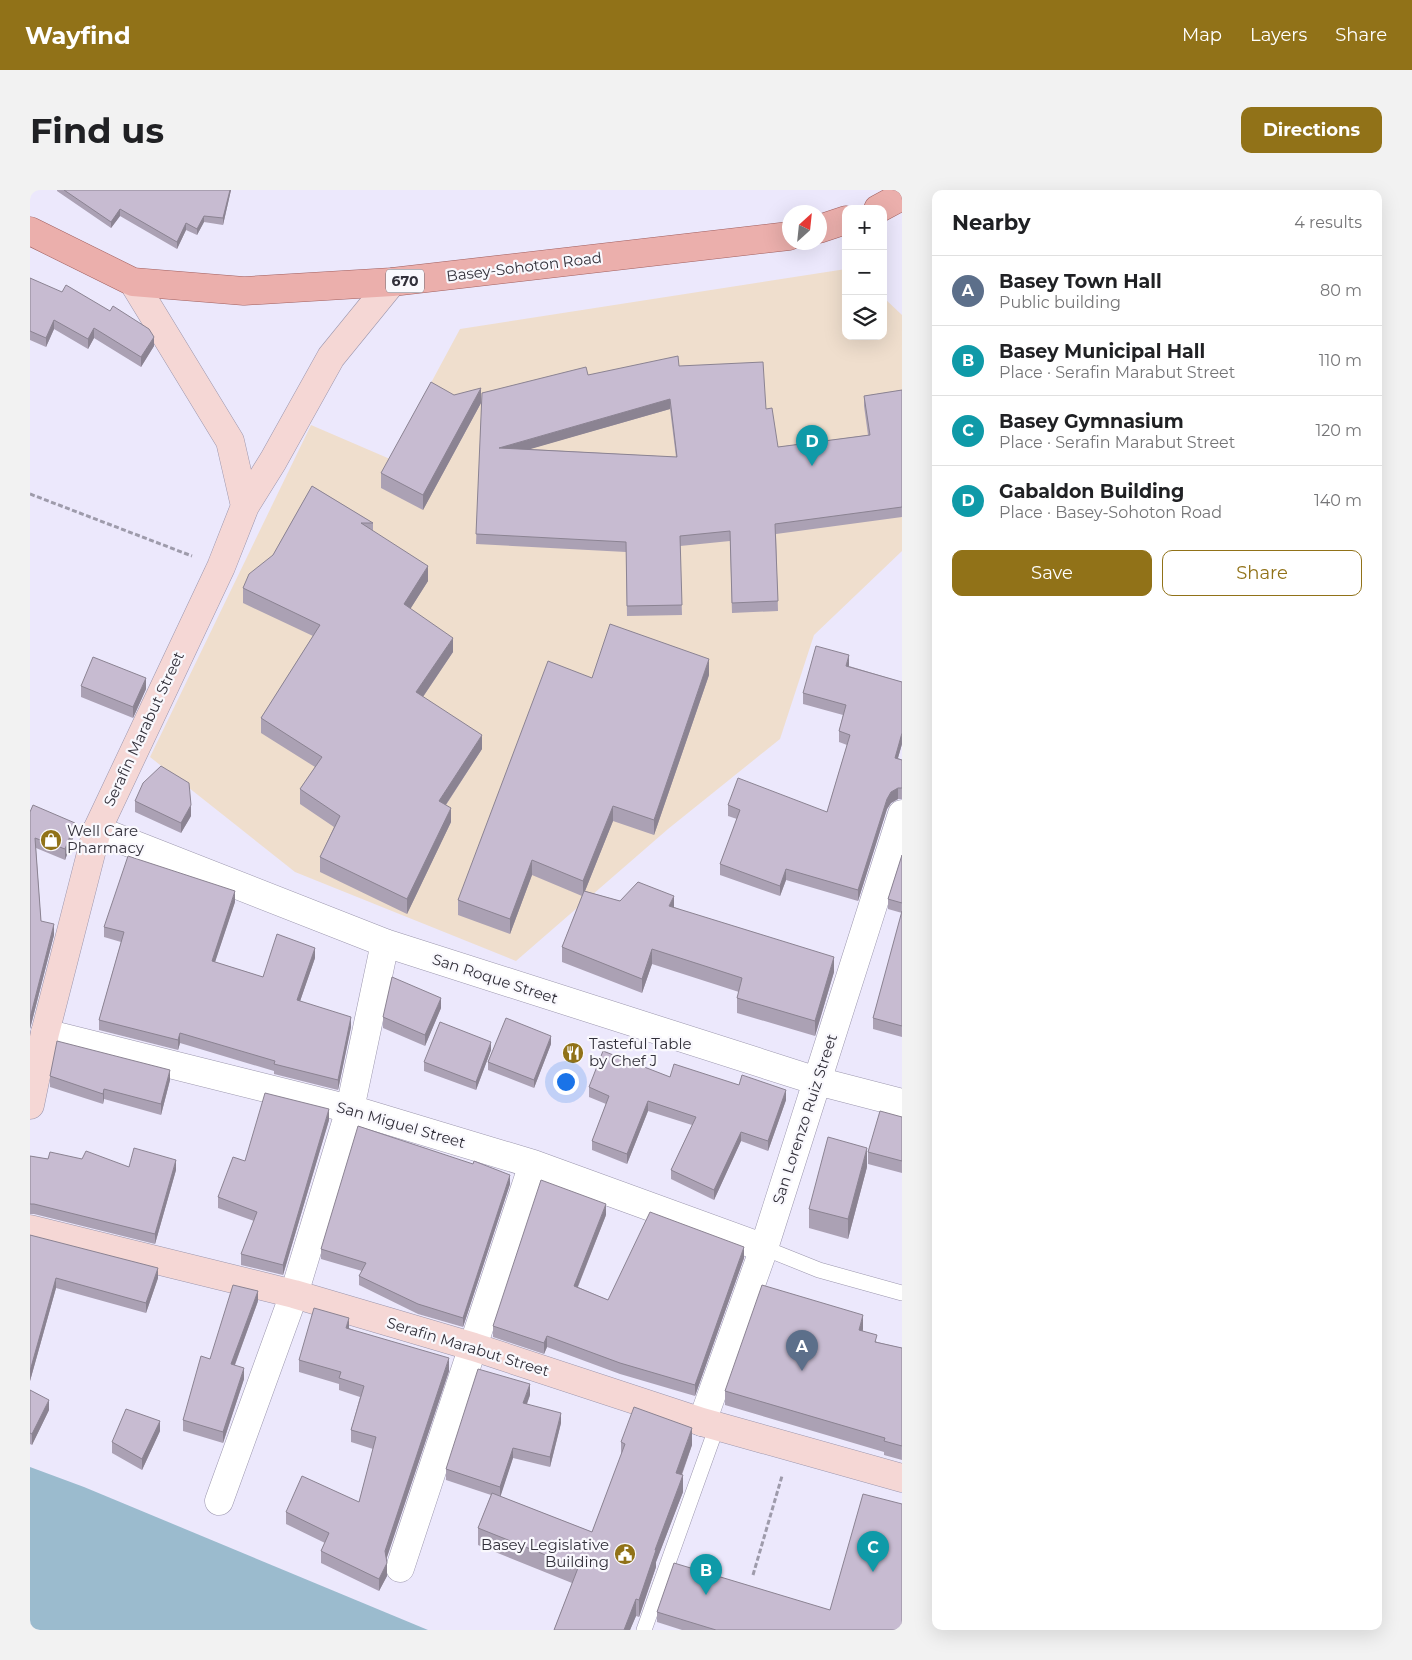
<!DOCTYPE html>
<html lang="en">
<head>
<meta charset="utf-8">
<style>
  :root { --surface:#fff; --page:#f2f2f2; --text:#202124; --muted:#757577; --line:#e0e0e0; --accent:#917218 }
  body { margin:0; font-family:Montserrat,sans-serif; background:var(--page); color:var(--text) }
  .controls { position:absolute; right:15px; top:15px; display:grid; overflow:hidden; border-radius:10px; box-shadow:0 5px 20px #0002 }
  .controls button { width:45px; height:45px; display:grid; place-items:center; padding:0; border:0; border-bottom:1px solid var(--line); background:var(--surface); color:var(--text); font:25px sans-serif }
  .compass { position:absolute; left:752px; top:15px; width:45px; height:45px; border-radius:50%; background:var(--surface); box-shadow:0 5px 20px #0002; rotate:27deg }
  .you { position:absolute; left:535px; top:891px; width:18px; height:18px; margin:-12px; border:4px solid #fff; border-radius:50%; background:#1a73e8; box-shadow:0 0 0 8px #1a73e833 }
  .badge { display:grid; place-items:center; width:32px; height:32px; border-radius:50%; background:var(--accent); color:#fff; font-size:16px; font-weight:700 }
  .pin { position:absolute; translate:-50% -41px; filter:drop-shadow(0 1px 2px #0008) }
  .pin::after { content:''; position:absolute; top:26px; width:18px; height:15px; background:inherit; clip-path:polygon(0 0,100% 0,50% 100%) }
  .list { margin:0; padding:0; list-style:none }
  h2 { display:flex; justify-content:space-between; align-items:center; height:65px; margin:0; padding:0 20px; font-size:21px }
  h2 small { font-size:16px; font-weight:400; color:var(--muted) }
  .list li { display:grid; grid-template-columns:32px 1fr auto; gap:15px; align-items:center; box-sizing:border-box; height:70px; padding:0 20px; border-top:1px solid var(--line) }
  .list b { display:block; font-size:19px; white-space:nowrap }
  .list p { margin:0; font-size:16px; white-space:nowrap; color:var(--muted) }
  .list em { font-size:16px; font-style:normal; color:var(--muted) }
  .actions { display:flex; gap:10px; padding:15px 20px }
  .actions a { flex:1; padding:11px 0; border:1px solid var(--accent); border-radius:10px; text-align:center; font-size:18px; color:var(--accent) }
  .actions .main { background:var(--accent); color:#fff }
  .icon { flex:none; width:28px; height:28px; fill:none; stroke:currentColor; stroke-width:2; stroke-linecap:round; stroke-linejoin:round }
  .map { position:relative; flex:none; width:872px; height:1440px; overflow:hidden; border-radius:10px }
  header { display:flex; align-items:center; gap:30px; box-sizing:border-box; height:70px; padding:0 25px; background:var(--accent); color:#fff }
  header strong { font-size:24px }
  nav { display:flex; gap:28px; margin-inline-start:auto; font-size:18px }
  .intro { display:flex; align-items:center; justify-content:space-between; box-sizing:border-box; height:120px; padding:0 30px }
  h1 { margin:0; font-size:35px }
  .button { padding:12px 22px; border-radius:10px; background:var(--accent); color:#fff; font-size:18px; font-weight:700 }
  main { display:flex; gap:30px; padding:0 30px }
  aside { flex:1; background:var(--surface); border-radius:10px; box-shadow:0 5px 20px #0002 }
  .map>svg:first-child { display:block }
  .education { fill:#efdecd }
  .water { fill:#9bbbce }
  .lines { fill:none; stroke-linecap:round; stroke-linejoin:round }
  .lane-casing { stroke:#9b96ad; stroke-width:16 }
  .street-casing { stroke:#9b96ad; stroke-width:29 }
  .secondary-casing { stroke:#9b96ad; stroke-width:29 }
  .primary-casing { stroke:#a16060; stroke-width:29 }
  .path { stroke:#9e9bab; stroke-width:3; stroke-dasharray:5 2.5; stroke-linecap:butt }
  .lane { stroke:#fff; stroke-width:15 }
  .street { stroke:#fff; stroke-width:28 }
  .secondary { stroke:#f5d7d5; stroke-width:28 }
  .primary { stroke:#ebafac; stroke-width:28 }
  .wall { fill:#aba1b4; fill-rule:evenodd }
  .shaded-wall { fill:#8b8392 }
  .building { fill:#c7bbd1; stroke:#8b8392; fill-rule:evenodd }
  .labels { text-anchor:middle; stroke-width:4.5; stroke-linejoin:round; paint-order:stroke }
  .shield { fill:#f9f8fd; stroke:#6e6c74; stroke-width:1 }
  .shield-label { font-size:14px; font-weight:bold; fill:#32303a }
  .street-label { font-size:15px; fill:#32303a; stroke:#f9f8fd }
  .poi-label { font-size:15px; fill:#32303a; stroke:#f9f8fd; text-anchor:start }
</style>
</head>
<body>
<header>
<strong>Wayfind</strong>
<nav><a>Map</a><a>Layers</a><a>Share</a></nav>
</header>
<div class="intro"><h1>Find us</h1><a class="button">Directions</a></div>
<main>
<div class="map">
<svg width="872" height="1440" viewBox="0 0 872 1440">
  <rect width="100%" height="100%" fill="#ece8fc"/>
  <path class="education" d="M816,79V146H853V107L872,125V361L784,445L750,549L638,639L486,771L265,682L120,567L281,235L360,269L430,139Z"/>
  <path class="water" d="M0,1277L54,1297L398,1440H0Z"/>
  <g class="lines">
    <g class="lane-casing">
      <path id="lane" d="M734,1058L789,1080L872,1103
        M614,1440L687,1236"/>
    </g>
    <g class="street-casing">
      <path id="street" d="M67,640L355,753L787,891L872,913
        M15,843L320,919L503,974L734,1058
        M672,1232L734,1058L872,624
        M189,1311L264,1104L320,919L355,753
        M370,1378L503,974"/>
    </g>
    <g class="secondary-casing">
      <path id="secondary" d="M103,92L200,251L215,316
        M0,915L15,843L67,640L191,377L215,316L243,271L301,167L362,92
        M0,1039L264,1104L444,1157L672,1232L872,1288"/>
    </g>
    <g class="primary-casing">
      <path id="primary" d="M848,19L872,6
        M789,39L816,30
        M0,41L103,92L214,101L362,92L759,46"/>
    </g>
    <path class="path" d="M0,304L162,366
      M723,1385L752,1286"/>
    <use href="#lane" class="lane"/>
    <use href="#street" class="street"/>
    <use href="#secondary" class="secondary"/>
    <use href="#primary" class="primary"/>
  </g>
  <path class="wall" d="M27,0H201L193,35L174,32L167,45L156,40L147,59L90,26L81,38L27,1Z
    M0,88L124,156L111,177L64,148L58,159L24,139L16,157L0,150Z
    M649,176L736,219L748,257L838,245L834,216V206L872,200V327L746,344L748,421L702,423L700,351L650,356L652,425L597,426L596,362L446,354L452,203L558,185ZM640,219L646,267L499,259Z
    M424,205L451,213L393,320L351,298V283Z
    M282,296L343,333V341L398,391L380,419L423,462L393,507L452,559L416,615L421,632L377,724L290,682V667L304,637L270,614V599L285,577L231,543V528L283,446L213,413V398L243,365Z
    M819,476L872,492V554L868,568L872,570V609H868L861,613L857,619L828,711L756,690L750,706L690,685V674L707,629L698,626V615L797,622L817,555L809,552V541L813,525L773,514V503Z
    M679,485L624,645L583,631L555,701L590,711L644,717L804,782L785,846L707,823V808L709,802L622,774L612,803L532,772V757L552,706L502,685L480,744L428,725V710L562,488Z
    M51,496L116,499L103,528L51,507Z
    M105,611L161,626L151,643L105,622Z
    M0,622L45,643L35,670L6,658L11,731L24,745L0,839Z
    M872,665V847L843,839V828L872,723L858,719V709Z
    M205,712L185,772L233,787L285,768L270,811L321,837L308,900L244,884V881L150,853L148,860L69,840V830L91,752L74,747V737Z
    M411,818L395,856L353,838V827Z
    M521,854L504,898L458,880V872Z
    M461,860L446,900L394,881V872Z
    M20,886L140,890L131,925L74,909L73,914L20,897Z
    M640,887L709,895L756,910L738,961L711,951L684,1010L641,989V980L662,935L618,921L597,974L562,960V951L576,914L559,907V897Z
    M872,927V983L838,974V962Z
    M299,930L253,1085L211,1075V1064L224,1031L188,1018V1007L215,971Z
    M0,966L18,969H52L99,977L146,980L125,1054L4,1024H0Z
    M443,974L480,994L433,1137L388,1124L329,1095V1086L332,1081L291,1069V1059Z
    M837,977L818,1049L779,1038V1019Z
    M576,1025L548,1097L578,1110L714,1068L665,1206L590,1184L517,1157L514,1164L463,1147V1136Z
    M0,1045L128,1088L116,1123L26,1098L0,1191Z
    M228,1111L205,1175L214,1189L193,1253L153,1241V1230L180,1169Z
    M319,1138L419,1181L356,1370L357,1386L349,1401L291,1373V1361L295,1353L256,1334V1322L329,1312L343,1259L321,1252V1240L330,1207L309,1200V1194L269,1182V1170Z
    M833,1139V1141L847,1152L872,1158V1270L854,1265V1262L695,1215V1201Z
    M0,1200L19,1220L2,1255L0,1254Z
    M500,1205L497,1214L531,1233L520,1277L483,1268L470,1306L562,1342L591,1266V1252L662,1255L652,1285L653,1302L626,1372V1377L609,1427L606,1426L600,1440H524L542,1393L448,1355V1338L461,1305L416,1290V1279Z
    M130,1241L112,1280L82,1263V1252Z
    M800,1420L872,1440H652L627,1432V1422Z"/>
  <path class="shaded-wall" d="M200,0H201L193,35V28Z
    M90,19V26L81,38V32Z
    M174,26V32L167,45V39Z
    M156,33V40L147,59V52Z
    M24,130V139L16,157V148Z
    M64,138V148L58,159V149Z
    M124,147V156L111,177V167Z
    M451,198V213L393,320V305Z
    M640,209V219L469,268V258Z
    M398,376V391L374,429V414Z
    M423,448V462L386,517V502Z
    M819,465V476L816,486V476Z
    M679,469V485L624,645V630Z
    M116,488V499L103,528V517Z
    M872,543V554L865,578V568Z
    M452,545V559L409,625V611Z
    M868,598V609L861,613L857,619L828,711V700L857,609L861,602Z
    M161,615V626L151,643V633Z
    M583,616V631L553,706V691Z
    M421,618V632L377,724V709Z
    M45,633V643L35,670V659Z
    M502,670V685L480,744V729Z
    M756,679V690L750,706V696Z
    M205,701V712L182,781V771Z
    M644,706V720L639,716Z
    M24,734V745L0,839V828Z
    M285,758V768L267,820V810Z
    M622,759V774L612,803V789Z
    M804,767V782L785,846V831Z
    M411,808V818L395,856V845Z
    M321,827V837L308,900V890Z
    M150,843V853L148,860V850Z
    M521,846V854L504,898V890Z
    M461,852V860L446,900V892Z
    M140,880V890L131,925V914Z
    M74,899V909L73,914V904Z
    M756,900V910L738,961V951Z
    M618,911V921L597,974V964Z
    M299,919V930L253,1085V1075Z
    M711,942V951L684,1010V1000Z
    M837,958V977L818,1049V1029Z
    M146,970V980L125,1054V1044Z
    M480,985V994L433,1137V1128Z
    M576,1014V1025L544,1106V1096Z
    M714,1057V1068L665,1206V1195Z
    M128,1078V1088L116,1123V1113Z
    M26,1088V1098L0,1191V1181Z
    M228,1101V1111L201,1185V1174Z
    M833,1125V1139L829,1154V1140Z
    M319,1128V1140L316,1138Z
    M517,1146V1157L514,1164V1153Z
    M419,1168V1181L355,1373V1361Z
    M214,1178V1189L193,1253V1242Z
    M500,1194V1205L493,1224V1213Z
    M19,1210V1220L2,1255V1244Z
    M531,1223V1233L520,1277V1267Z
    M130,1231V1241L112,1280V1269Z
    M662,1238V1255L646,1300V1283Z
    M483,1258V1268L470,1308V1297Z
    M653,1285V1302L626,1372V1377L609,1427V1410L625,1360Z
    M357,1373V1386L349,1401V1389Z
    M606,1409V1426L600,1440H594Z"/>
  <path class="building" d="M34,0H200L193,28L174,26L167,39L156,33L147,52L90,19L81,32Z
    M0,88L32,102L36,95L80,121L83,116L119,139L124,147L111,167L64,138L58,149L24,130L16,148L0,141Z
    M648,166L649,176L733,172L736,219L742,218L748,257L840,245L834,206L872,200V317L745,334L748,411L702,413L700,341L650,346L652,415L597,416L596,352L446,344L452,203L556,177L558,185ZM640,209L647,267L469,258Z
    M401,192L424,205L451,198L393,305L351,283Z
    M282,296L343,333H331L398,376L374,414L423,448L386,502L452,545L409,611L421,618L377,709L290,667L310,626L270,599L292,567L231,528L290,435L213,398L219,384L243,365Z
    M580,434L679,469L624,630L583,616L553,691L502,670L480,729L428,710L518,471L562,488Z
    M786,456L819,465L816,476L872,492V543L865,568L872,570V598H868L861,602L857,609L828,700L756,679L750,696L690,674L710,620L698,615L708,588L797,622L820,545L809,541L816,515L773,503Z
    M63,467L116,488L103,517L51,496Z
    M131,576L159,593L161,615L151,633L105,611L113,593Z
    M3,615L45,633L35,659L5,648L11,731L24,734L0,828V622Z
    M872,665V713L858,709Z
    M98,666L205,701L182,771L233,787L247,744L285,758L267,810L321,827L308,890L244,874L245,871L150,843L148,850L69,830L94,742L74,737Z
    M608,692L644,706L639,716L804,767L785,831L707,808L712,788L622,759L612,789L532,757L554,701L590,711Z
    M872,721V836L843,828Z
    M362,787L411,808L395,845L353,827Z
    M476,828L521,846L504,890L458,872Z
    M410,832L461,852L446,892L394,872Z
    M27,851L140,880L131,914L74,899L73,904L20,886Z
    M573,861L640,887L644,874L709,895L712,885L756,900L738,951L711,942L684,1000L641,980L666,927L618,911L597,964L562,951L579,906L559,897Z
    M235,903L299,919L253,1075L211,1064L227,1022L188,1007L203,967L215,971Z
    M850,921L872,927V971L838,962Z
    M328,936L443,974L444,971L480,985L433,1128L388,1114L329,1086L336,1073L291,1059Z
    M798,947L837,958L818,1029L779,1019Z
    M104,958L146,970L125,1044L4,1014H0V966L18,969L20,962L52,969L56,961L99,977Z
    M511,990L576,1014L544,1096L578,1110L620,1022L714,1057L665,1195L590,1173L517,1146L514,1153L463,1136Z
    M0,1045L128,1078L116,1113L26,1088L0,1181Z
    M203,1095L228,1101L201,1174L214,1178L193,1242L153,1230L171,1166L180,1169Z
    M732,1095L833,1125L829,1140L847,1145L845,1152L872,1158V1256L854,1251L855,1248L695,1201Z
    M284,1118L319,1128L316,1138L419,1168L355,1361L357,1373L349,1389L291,1361L299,1343L256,1322L272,1286L329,1312L346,1247L321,1240L334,1196L309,1188L311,1182L269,1170Z
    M448,1179L500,1194L493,1213L531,1223L520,1267L483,1258L470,1297L416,1279Z
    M0,1200L19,1210L2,1244L0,1243Z
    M604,1217L662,1238L646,1283L653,1285L625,1360H626L609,1410L606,1409L594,1440H524L548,1378L448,1338L462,1303L562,1342L595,1254L591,1252Z
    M96,1219L130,1231L112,1269L82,1252Z
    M833,1304L872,1314V1440H686L627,1422L644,1373L800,1420Z"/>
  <defs>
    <g id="shop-disc" transform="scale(1.125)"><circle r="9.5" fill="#917218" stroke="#f9f8fd"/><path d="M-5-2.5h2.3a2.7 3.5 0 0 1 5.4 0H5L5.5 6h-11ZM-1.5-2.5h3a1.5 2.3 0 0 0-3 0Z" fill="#fff"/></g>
    <g id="restaurant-disc" transform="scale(1.125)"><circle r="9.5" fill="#917218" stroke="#f9f8fd"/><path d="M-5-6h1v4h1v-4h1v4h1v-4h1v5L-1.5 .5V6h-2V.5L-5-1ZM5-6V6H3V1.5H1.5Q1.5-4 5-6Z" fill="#fff"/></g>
    <g id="civic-disc" transform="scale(1.125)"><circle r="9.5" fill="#917218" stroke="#f9f8fd"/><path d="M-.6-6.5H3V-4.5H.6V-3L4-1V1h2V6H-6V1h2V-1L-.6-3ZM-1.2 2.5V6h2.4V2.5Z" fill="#fff"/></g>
  </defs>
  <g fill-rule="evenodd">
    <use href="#shop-disc" x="21" y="650"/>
    <use href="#restaurant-disc" x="543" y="863"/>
    <use href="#civic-disc" x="595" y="1364"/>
  </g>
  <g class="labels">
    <rect class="shield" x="356" y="79.5" width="38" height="23" rx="4"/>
    <g class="shield-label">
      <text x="375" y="96">670</text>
    </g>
    <g class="street-label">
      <text transform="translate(494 77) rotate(-7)" y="5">Basey-Sohoton Road</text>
      <text transform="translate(114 539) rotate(-65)" y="5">Serafin Marabut Street</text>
      <text transform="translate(465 789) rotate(18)" y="5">San Roque Street</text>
      <text transform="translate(775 929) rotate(-72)" y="5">San Lorenzo Ruiz Street</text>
      <text transform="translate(371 935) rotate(16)" y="5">San Miguel Street</text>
      <text transform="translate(438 1157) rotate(17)" y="5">Serafin Marabut Street</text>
    </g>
    <g class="poi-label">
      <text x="37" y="646">Well Care<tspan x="37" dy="17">Pharmacy</tspan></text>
      <text x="559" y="859">Tasteful Table<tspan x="559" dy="17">by Chef J</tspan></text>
      <text x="579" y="1360" text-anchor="end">Basey Legislative<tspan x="579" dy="17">Building</tspan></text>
    </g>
  </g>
</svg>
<div class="controls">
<button>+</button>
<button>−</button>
<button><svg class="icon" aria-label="layers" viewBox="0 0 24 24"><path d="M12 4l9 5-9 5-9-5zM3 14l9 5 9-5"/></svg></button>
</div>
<svg class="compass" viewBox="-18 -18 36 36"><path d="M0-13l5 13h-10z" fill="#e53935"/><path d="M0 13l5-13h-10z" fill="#757577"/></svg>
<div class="you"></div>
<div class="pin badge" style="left:772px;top:1181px;background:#5c6f8a">A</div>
<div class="pin badge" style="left:676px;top:1405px;background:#0f9aa8">B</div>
<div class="pin badge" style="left:843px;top:1382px;background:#0f9aa8">C</div>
<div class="pin badge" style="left:782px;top:276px;background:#0f9aa8">D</div>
</div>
<aside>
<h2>Nearby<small>4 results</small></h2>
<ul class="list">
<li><span class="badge" style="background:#5c6f8a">A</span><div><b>Basey Town Hall</b><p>Public building</p></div><em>80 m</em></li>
<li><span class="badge" style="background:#0f9aa8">B</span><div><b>Basey Municipal Hall</b><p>Place · Serafin Marabut Street</p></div><em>110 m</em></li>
<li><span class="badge" style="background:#0f9aa8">C</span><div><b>Basey Gymnasium</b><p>Place · Serafin Marabut Street</p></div><em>120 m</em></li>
<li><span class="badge" style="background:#0f9aa8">D</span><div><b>Gabaldon Building</b><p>Place · Basey-Sohoton Road</p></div><em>140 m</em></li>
</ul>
<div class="actions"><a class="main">Save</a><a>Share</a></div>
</aside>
</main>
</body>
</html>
